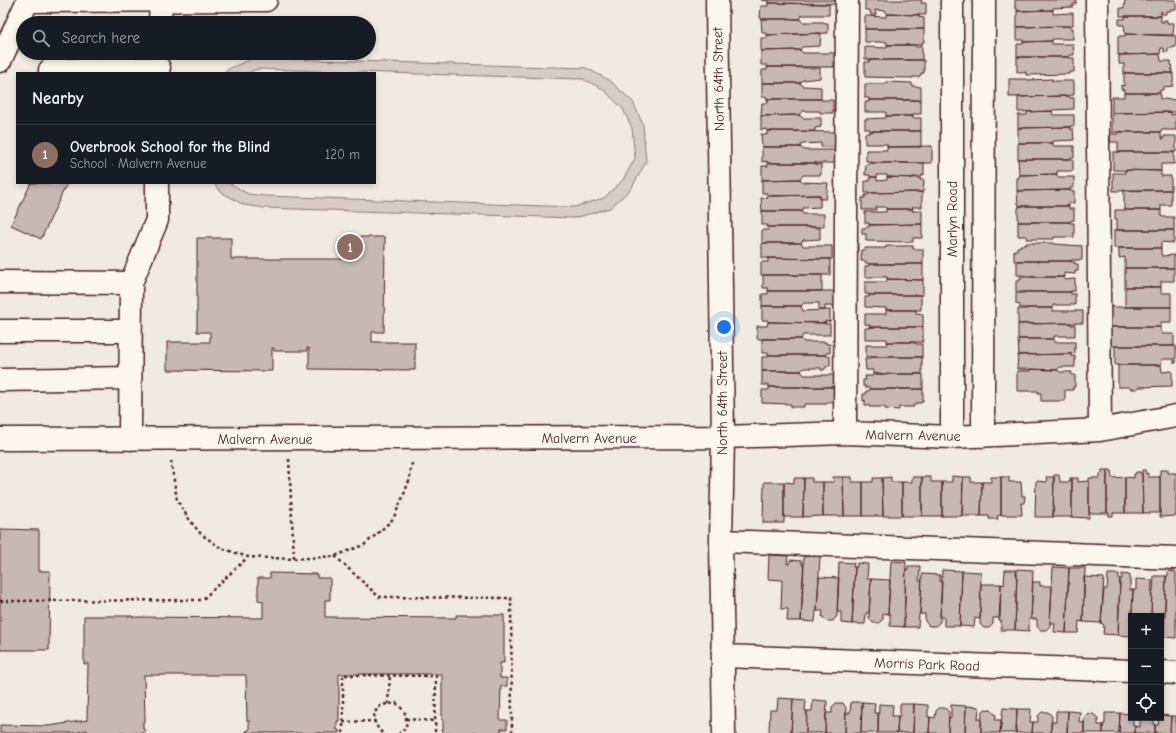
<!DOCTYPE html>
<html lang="en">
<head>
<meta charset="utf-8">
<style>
  :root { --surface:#171b24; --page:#20242c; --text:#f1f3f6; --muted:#9ea1a6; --line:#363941; --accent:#d1495b }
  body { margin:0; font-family:"Comic Neue",sans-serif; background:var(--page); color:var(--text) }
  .controls { position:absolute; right:12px; bottom:12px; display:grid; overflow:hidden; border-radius:0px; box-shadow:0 2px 6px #0003 }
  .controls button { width:36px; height:36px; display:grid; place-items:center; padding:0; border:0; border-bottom:1px solid var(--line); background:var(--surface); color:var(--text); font:20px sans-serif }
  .you { position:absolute; left:724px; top:327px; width:14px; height:14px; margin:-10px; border:3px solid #fff; border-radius:50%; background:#1a73e8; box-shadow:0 0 0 6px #1a73e833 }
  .badge { display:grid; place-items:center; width:26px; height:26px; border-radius:50%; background:var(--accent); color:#fff; font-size:13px; font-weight:700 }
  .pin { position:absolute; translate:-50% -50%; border:2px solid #fff; box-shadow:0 1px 4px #0006 }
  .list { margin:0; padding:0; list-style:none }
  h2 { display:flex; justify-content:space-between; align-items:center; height:52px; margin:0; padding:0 16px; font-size:17px }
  h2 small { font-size:13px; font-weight:400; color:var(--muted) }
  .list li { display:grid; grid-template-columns:26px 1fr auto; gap:12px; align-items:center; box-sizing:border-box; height:60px; padding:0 16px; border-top:1px solid var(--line) }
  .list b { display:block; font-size:15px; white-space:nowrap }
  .list p { margin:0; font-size:13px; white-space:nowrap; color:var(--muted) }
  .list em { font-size:13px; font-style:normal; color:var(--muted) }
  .icon { flex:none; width:22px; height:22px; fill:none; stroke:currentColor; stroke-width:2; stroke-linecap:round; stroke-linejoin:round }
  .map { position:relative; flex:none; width:1176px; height:733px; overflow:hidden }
  .search { position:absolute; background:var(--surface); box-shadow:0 2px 6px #0003; left:16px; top:16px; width:360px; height:44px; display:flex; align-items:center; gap:10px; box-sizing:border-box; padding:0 14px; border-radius:22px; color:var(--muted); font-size:15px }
  .panel { position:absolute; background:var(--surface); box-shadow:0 2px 6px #0003; left:16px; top:72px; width:360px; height:112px; border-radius:0px }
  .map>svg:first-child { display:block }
  .green { fill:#d8ccc6; stroke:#917678 }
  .building { fill:#c8b8b3; stroke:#4a1f2b }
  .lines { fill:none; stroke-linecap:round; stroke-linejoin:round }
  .minor-casing { stroke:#4a1f2b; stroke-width:25 }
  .path { stroke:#4a1f2b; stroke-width:2.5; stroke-dasharray:3 3; stroke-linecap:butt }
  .minor { stroke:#fbf7ec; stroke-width:22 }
  .labels { text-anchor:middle; stroke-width:3.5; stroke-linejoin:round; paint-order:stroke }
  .street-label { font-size:14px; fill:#4a1f2b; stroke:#fbf7ec }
</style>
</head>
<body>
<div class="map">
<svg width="1176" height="733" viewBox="0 0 1176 733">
  <rect width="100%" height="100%" fill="#f0eae0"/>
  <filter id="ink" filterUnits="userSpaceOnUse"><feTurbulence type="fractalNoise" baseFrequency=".025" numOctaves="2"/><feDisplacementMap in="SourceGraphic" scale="8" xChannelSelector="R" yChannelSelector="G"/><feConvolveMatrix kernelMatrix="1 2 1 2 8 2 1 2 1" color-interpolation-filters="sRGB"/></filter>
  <g filter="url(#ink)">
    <path class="green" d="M254,58L586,68L609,80L633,102L643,125L646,162L631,189L610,208L575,218L264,208L244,205L221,192L213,183H229L248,194L265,196L574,207L604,198L622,181L635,159L632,128L623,109L603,89L583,79L257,69L248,73H225L228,69Z"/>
    <path class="building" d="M761,0H835V4L768,3V1Z
      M865,0H922L921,3H926V15L886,14V11L875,10L876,15H871L870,10H865Z
      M1015,0H1076V4H1073V7L1053,8V10L1017,11V8H1015Z
      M1125,0H1176V10H1170V11H1166V14H1162L1161,11V16H1120V8H1124Z
      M768,3L829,4V15H802L800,19H761L760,17L761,6H768Z
      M1053,10V14L1073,13V25L1070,26L1017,27V11Z
      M886,14L919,15V17L924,18V29H865V16L886,17Z
      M1125,16H1161V22H1164V20H1167V23H1174L1173,35L1125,34L1124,25H1119V19H1125Z
      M761,19H800L802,22H824L825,23H828V33L767,35V33H762Z
      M1070,26V28H1073V39H1052V41L1023,42V40H1017V27Z
      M865,29H924V42H922V45H887V42H865Z
      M821,33L820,46L802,47L800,50L761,51V38H767V35Z
      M1125,34L1176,36V47H1173V48H1168V52H1164V48H1161L1160,54L1118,55V36H1125Z
      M1052,41V44H1073L1074,55H1069V57H1017V44H1023V42Z
      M887,45H915L916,47H922V60H869V59H865V47L887,48Z
      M800,50L803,53H834V67H767V65H761V51Z
      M1160,54L1161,61H1171L1172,73H1124V64H1119V55Z
      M1017,57H1069V58H1074V72H1069V74L1026,75V72L1023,73V72H1017Z
      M869,60H924V73H921V75H920L919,77H913V78L865,77V62H869Z
      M767,67L820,68V78L803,80L800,83H762V70H767Z
      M1124,73H1173V86L1163,87V90H1160V93H1124V90L1121,89V85L1124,86Z
      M1009,79H1027V80L1053,79L1052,81H1074V95H1070L1069,96L1009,97Z
      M886,82L912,83V86L921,87V100H869V98H865V84H886Z
      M762,83H800L803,86L821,87V99H767V97H762Z
      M1124,93H1160V99L1176,100V112L1112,113V97H1124Z
      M1069,96L1070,98H1074V109L1053,110L1052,111L1018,112V97Z
      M767,99H821V100H833V113H820V111H802L799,115L761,116L762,103H768Z
      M869,100H921V114H913V116H886V112H865V102H869Z
      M1052,111L1053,115H1074V126H1070V127L1018,128V115H1027V112Z
      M1171,112V115L1176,114V130H1161V132H1112V113Z
      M799,115L803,118H821V127L815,128V131H767V129L761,130V116Z
      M886,116H913L912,118H921V131H870V129H865V119L886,118Z
      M1070,127V129H1073L1074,140L1053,141V143H1018V128Z
      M767,131L835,132V147H821V143L802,144L800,147H762L761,134L767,135Z
      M870,131H921V147H887V144H865V133H870Z
      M1118,132H1161V137H1162V139H1164V136H1176V152H1118V142H1110V134H1118Z
      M1018,143H1053V146H1074V158H1070V159H1018Z
      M932,146V163H870V161H866V150H887V147Z
      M762,147H800L804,150H835V163H767V161L762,162Z
      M1113,152H1174V164H1161V171L1113,170Z
      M1018,159H1070V160H1073V171H1057V174L1019,175Z
      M767,163H816V165L821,164V175H803L800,179L762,180V166H768Z
      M870,163H924V175H922V177H913V178L887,177V175H877V177H870V175H865L866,164H870Z
      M1125,170L1161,171V176H1171V190L1113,191V173H1125Z
      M1057,174V177H1074V188H1070V190L1017,191V178H1019V175Z
      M870,177H877V181L887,180V177L920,178V180H924L923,192L865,193V181H870Z
      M800,179L803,182L828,183L826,199H820V195L767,196V193H762V180Z
      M31,183H67L41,239L11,225Z
      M1070,190V191H1074V203H1069V206H1019V204H1018L1017,191Z
      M1124,190H1171V205H1161V210H1124Z
      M922,192V207H912L913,209H886V207H876V210H862V198H865V195H869V193Z
      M820,195V207L803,208L801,211H762L761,198H767V196Z
      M1019,206H1069V209H1074V220L1070,221V222H1018V208H1019Z
      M886,209H913L912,211H922V224L869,225V223H865V212H886Z
      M1115,210H1161V216L1162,217H1174V230H1117V219H1115Z
      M762,211H801L803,214H824V227H767L768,225H762Z
      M1018,222H1070V223H1074V237H1054V239H1026L1027,236H1018Z
      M922,224V238H913V242L866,241V234H862V228H865L866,227H869V225Z
      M767,227H815L816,228H820V239L803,240L801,243H762V230H768Z
      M1114,230H1174V243L1161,242V248H1114Z
      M351,237H385L384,332H372V342H415V370L309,369V348H307V351H274V348H272V371L167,370V342H210V332H197V238H231V259H351Z
      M762,243H801L803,246H832V259L762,258Z
      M1026,243H1054V244L1082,246V260H1071V261H1014V250H1017V247H1020V245H1026Z
      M886,246H913V249H923V264H869V263H865V261H861V250H865V248H886Z
      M1119,248H1161V254L1162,256L1174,255V268H1125V257L1119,258Z
      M768,258L830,259V275H761V262H768Z
      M1017,261H1071V262H1075V264H1078V271H1075V274L1064,273V277H1031V276L1017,275Z
      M869,264H923V280L887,279V277H865V266H869Z
      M1125,268H1174V281H1161V287H1125Z
      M763,275H822V291H768V288H763Z
      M1020,277H1064V280L1075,279V291H1071V292H1016V281H1020Z
      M887,279L923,280V295H869V294H865V282H887Z
      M1125,287H1161V293H1171V307H1125Z
      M768,291H835V306H825V310H819V303H804L801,306H762V294H768Z
      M1024,292H1071V294H1075V305H1053V308H1020V305L1016,304V293H1024Z
      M869,295H921V310H886V308L865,307V297H869Z
      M762,306H801L803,311L830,310V322L825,321L826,323L768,322L767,320H762Z
      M1106,307H1171V322H1161V327H1106Z
      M1027,308H1053V311H1083V323L1018,324V309H1027Z
      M886,310H916V313L923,314V327H869L870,325L865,324V314H886Z
      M768,322L826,323L825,324H830V335H803L801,339H757V326H767Z
      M1071,323V325H1075V336H1054V339H1018V324Z
      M869,327H923V342H887V339H865V328H869Z
      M1107,327H1161V332H1162V334H1174V346H1107Z
      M762,339H801L804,342H826V344H830V353H826V355H768V353H762Z
      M1018,339H1054V342H1075V353H1071V354L1019,355Z
      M887,342H913V343H916V344H922V357H866V345H887Z
      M1115,346H1176V363H1174V359H1162L1161,365H1115Z
      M1071,354V356H1075V367H1060L1057,370L1017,369L1018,355Z
      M768,355H826V356H830V366H826V368H825L824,370H821V368H804L801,371H762V357H768Z
      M870,357H922V374H873V370H866L865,359H870Z
      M1118,365H1161L1162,372L1172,371V386L1139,387L1137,389H1131L1129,387H1118Z
      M1030,369L1057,370L1060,372H1072L1071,375H1075V387H1073V390H1065V401H1041V393H1038V391H1017V371H1030Z
      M762,371H801L804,375H834V387H769V385H762Z
      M873,374H923V389H870V388H865L866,386H863V380H866L865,376H873Z
      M769,387H834V402H827V404H804V407H791V404L762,403V390H769Z
      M870,389H923V402H921V403H916V404L913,405L914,407H899V410L885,409V407H869V405H865V400L863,401V394H866V391H869Z
      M1102,470H1107V513H1089V478H1100V474L1102,473Z
      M1107,470H1111L1112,478L1125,477V513H1113V516H1109V513H1107Z
      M1142,470H1145L1146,474L1148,473V477H1160V513H1143Z
      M1160,470H1168V473H1176V516L1160,517Z
      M1136,472H1140V473L1142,474L1143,513H1125V477L1134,478V474H1136Z
      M1054,475H1059L1060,482H1070V478H1072V517H1053Z
      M952,476L963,477L962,516H942V482H952Z
      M833,477H843L844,516H823V482H834Z
      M843,477H852V482H863V516H844Z
      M891,477V482H902V516H883L882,478Z
      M912,477H922V516H902V482H912Z
      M922,477H931V482H942V516H922Z
      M963,477H971V482H982L981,516H962Z
      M991,477H1001V515L997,516L998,519H989V516H981L982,482H991Z
      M1001,477H1009V482H1021L1022,496H1025L1024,503H1021L1022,515H1001Z
      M1046,477H1054L1053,517H1035L1036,481L1047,482Z
      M794,478H804L803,517H784V482L794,483Z
      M804,478H812V482H823V516L803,517Z
      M873,478H882L883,516H863V482H873Z
      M1072,478H1078V482L1089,481V518L1072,517Z
      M764,482H784V523H763Z
      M0,529L39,530V571H50L49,650H0Z
      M769,555L788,556L787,564H789L790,560L802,561V565H804L801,621H787L788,609H781L782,580L768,579Z
      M804,556H820L817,611H816L815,622L801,621Z
      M891,561L906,562L904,627L890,626V614H888Z
      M839,562L854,563L853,567H855L852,624L841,623V612H837Z
      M857,563L868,564L867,579H871L869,613H866L865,624H852L855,567H857Z
      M908,566H920L919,581H922L920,614H919L918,627H904L906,569L908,570Z
      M1053,567L1069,568L1066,633L1054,632L1055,623H1050Z
      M1069,568H1085L1083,622L1079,621L1078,633H1066Z
      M1017,569L1033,570L1031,619H1029V631L1015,630Z
      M942,570L962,571L960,626H944V617H940Z
      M1005,570H1016V574H1017L1015,630H1001V620H999L1001,584L1004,585Z
      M962,571L981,572L980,619L975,618L974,627L960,626Z
      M1168,571L1176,572V638L1164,637L1166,576H1168Z
      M270,573L317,574V578H330V600H325V617L456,618V615H504V663H500V678H507V686H501L500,720H507V729H501V733H442V730H443V720H442V674H339V721H337V730H339V733H246V731L249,730V721H247L246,675H144L145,721H143V729H144L145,733H87V730L74,733H0V725L49,726L87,720L88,664H84V616H132V617L263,618V601L258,600V578H270Z
      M922,574L940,575V582H942L940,622L935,626H929L925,621V614H920Z
      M1108,574H1119V579H1120L1118,635L1103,634L1104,625L1101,623L1104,589H1107Z
      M1122,574L1130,575V590H1133L1132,616H1131V636L1118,635L1120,579H1122Z
      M1154,576H1166L1164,637H1161V616H1151L1152,591H1153Z
      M819,577L839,578L837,616L833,621H827L822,617L823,611H817Z
      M1084,577L1104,578L1101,623L1083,622Z
      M871,579L890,580L888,614L883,613V619L879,623H873L869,618Z
      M1136,579L1152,580L1151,616H1132L1133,590H1136Z
      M1033,582H1040V586H1052L1050,626L1046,630H1040L1037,626V619H1031Z
      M981,584H1001L1000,618H993V624L989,628H984L980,624Z
      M778,698L793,699L791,733H769L770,710H777Z
      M793,699L806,700L805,711H807L806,733H791Z
      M813,700L827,701L825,733H806L807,711H812Z
      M851,702H862L861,733H845L846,713H850Z
      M862,702L875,703L874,713H878V733H861Z
      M836,703H843L846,708L845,733H825L826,713H832V707Z
      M879,704L893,705L892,716H898L897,733H878Z
      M900,704H914L913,733H897L898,716H900Z
      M914,704L928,705V717H930L929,733H913Z
      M951,705L966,706L965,733H948L949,717L951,718Z
      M966,706L979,707L978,719H981V733H965Z
      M939,708H945L949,712L948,733H929L930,717L935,718L936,711Z
      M1003,708L1017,709L1016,733H1000Z
      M985,709L991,710L996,715L995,720H1001L1000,733H981L982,713Z
      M1017,709H1031L1030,722H1033L1032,733H1016Z
      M1056,711H1068L1067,733H1051V722H1056Z
      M1068,711L1080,712L1079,722H1084V733H1067Z
      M1042,712H1048L1052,716L1051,733H1032L1033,722H1038V716Z
      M1088,713L1093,714L1098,718V725H1103V733H1084V718Z
      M1105,713H1120L1119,733H1103V724H1105Z
      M1120,713L1131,714V718H1133V726H1135V733H1119Z
      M1161,715L1171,716L1170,733H1155V725H1158L1159,718H1161Z
      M1171,716H1176V733H1170Z
      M1143,718H1152L1154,720V725H1155V733H1135V726L1140,727V720Z"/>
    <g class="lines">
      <g class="minor-casing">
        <path id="minor" d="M717,0L723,437L721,541L724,733
          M1097,0L1100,430
          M27,1L266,0
          M160,23L161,0
          M0,61L28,0
          M50,73V70L159,68
          M0,282L131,283
          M0,331H130
          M0,380L130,378
          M845,433L847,0
          M983,436L984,0
          M952,437V0
          M0,439L723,437L845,433L952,437L1100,430L1176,416
          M130,439L131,283L157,220V183
          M721,541L1176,558
          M723,656L1131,671
          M1161,672L1176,673"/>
      </g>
      <path class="path" d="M289,459L294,559
        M171,461L177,500L191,522L201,534L221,548L248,557L294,559L335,556L364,545L378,533L393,519L402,499L409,481L412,463
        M335,556L379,597L511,598L512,733
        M0,601L202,600L248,557
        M388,704L390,675
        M406,719L435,721
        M343,722L375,721
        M343,733V675L436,676L435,733
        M382,733L375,724L374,713L381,705L396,703C406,712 407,714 406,728L399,733"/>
      <use href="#minor" class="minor"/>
    </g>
  </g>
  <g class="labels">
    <g class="street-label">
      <text transform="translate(718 79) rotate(-91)" y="5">North 64th Street</text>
      <text transform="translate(952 219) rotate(-90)" y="5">Marlyn Road</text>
      <text transform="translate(722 403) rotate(-90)" y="5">North 64th Street</text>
      <text transform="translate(913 435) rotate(1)" y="5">Malvern Avenue</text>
      <text x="589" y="443">Malvern Avenue</text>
      <text x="265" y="444">Malvern Avenue</text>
      <text transform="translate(927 664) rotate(2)" y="5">Morris Park Road</text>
    </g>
  </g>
</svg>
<div class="controls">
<button>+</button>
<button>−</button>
<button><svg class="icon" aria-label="locate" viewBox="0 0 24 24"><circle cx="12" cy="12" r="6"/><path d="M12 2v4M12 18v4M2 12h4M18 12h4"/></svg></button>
</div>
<div class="you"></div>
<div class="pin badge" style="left:350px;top:247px;background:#8d6e63">1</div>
<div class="search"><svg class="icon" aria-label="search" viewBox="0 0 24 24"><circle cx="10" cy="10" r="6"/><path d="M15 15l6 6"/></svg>Search here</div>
<section class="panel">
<h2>Nearby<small></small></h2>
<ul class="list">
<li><span class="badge" style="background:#8d6e63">1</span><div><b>Overbrook School for the Blind</b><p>School · Malvern Avenue</p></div><em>120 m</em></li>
</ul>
</section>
</div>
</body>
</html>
